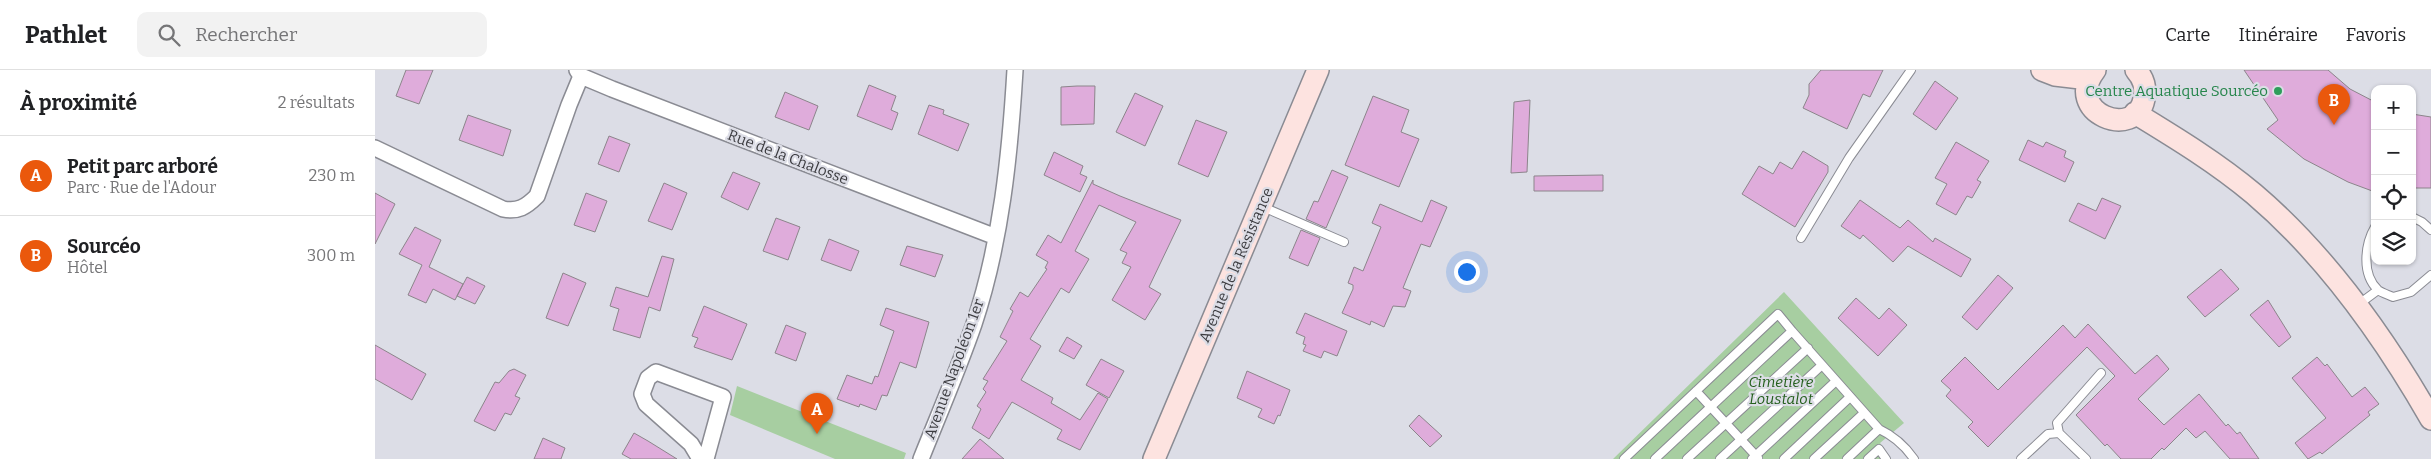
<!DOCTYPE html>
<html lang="fr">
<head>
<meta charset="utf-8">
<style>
  :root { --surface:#fff; --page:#f2f2f2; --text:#202124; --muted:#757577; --line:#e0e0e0; --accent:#ea580c }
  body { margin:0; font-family:Bitter,serif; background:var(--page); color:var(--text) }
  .controls { position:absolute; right:15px; top:15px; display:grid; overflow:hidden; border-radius:10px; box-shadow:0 1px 4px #0004 }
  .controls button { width:45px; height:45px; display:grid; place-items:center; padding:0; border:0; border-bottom:1px solid var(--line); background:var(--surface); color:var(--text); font:25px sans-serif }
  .you { position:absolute; left:1091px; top:201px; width:18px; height:18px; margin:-12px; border:4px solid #fff; border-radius:50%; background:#1a73e8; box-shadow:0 0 0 8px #1a73e833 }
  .badge { display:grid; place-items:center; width:32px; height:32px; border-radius:50%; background:var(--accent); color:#fff; font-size:16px; font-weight:700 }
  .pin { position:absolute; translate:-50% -41px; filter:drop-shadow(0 1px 2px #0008) }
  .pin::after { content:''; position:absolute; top:26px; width:18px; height:15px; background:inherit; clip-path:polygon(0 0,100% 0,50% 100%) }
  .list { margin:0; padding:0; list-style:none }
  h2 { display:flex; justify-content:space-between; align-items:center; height:65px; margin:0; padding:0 20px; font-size:21px }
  h2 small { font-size:16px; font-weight:400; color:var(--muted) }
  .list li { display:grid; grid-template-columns:32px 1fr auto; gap:15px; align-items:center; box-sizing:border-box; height:80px; padding:0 20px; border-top:1px solid var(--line) }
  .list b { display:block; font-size:19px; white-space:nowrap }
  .list p { margin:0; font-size:16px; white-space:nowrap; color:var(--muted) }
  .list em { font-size:16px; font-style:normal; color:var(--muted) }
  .icon { flex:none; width:28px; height:28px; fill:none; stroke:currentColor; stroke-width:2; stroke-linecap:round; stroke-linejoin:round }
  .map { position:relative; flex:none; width:2056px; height:389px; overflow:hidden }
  header { display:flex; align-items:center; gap:30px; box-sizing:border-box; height:70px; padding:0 25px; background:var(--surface); border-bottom:1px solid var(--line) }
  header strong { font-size:24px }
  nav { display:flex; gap:28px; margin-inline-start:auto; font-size:18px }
  .search { width:350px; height:45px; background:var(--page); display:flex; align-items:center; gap:12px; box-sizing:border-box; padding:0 18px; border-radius:10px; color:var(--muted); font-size:19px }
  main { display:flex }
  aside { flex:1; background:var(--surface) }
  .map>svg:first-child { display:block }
  .green { fill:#a7cea1 }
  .building { fill:#dfacdb; stroke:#8c858b }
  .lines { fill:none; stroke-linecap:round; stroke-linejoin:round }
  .lane-casing { stroke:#8a8b93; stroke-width:10 }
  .street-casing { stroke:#8a8b93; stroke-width:18 }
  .secondary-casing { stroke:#8a8b93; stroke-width:24 }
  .lane { stroke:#fff; stroke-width:8 }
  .street { stroke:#fff; stroke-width:15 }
  .secondary { stroke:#fde3e0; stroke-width:21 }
  .leisure-dot { fill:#2e9e5b; stroke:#dcdde6; stroke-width:2 }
  .labels { text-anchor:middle; stroke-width:4.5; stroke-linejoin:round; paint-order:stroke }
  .leisure-label { font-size:15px; fill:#27864d; stroke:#dcdde6; text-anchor:end }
  .street-label { font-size:15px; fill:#3c3c40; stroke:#dcdde6 }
  .park-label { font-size:15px; font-style:italic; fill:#245f1d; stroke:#dcdde6 }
</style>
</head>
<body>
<header>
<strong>Pathlet</strong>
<div class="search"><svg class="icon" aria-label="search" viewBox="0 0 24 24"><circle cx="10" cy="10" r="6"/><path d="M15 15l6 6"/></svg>Rechercher</div>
<nav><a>Carte</a><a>Itinéraire</a><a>Favoris</a></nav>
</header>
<main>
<aside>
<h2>À proximité<small>2 résultats</small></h2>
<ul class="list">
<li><span class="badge">A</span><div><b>Petit parc arboré</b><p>Parc · Rue de l'Adour</p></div><em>230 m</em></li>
<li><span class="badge">B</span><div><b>Sourcéo</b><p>Hôtel</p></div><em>300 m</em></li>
</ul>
</aside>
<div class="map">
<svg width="2056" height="389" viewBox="0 0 2056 389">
  <rect width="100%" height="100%" fill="#dcdde6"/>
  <path class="green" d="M1409,222L1529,353L1505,373L1516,389H1238Z
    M362,316L531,383L529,389H460L355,345Z"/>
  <path class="building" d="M31,0H58L44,34L21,26Z
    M1446,0H1508L1495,27L1488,24L1472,59L1428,38L1434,25V14Z
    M1869,0H1953L1975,19L2000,32V122L1973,112L1929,89L1892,59L1903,50Z
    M1560,11L1583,28L1561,60L1538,44Z
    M494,15L521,26L516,40L523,43L517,60L482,46Z
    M702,16H720L719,54L686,55V17Z
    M410,22L443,36L434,60L400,47Z
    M760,23L788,36L770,76L741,62Z
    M998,26L1034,40L1026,62L1044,69L1024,117L970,95Z
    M1155,30L1152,102L1136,103L1139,32Z
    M554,35L569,40L568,44L594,54L583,81L543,64Z
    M2037,44L2056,47V118H2037Z
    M93,45L136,60L128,86L84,70Z
    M821,50L852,62L833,107L803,94Z
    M234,66L255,74L244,102L223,94Z
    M1653,70L1668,77L1671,72L1691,81L1689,87L1699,92L1690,112L1644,90Z
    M1581,72L1614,91L1602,110L1606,112L1597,128L1592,126L1581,145L1561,134L1572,114L1560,108Z
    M1428,81L1453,96V102L1420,157L1367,124L1384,96L1398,104L1405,92L1417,99Z
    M679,82L708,96L705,104L712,107L705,122L669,105Z
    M957,100L973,107L951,158L931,149L939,131L943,132Z
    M358,102L385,113L373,140L346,127Z
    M1228,105V121H1159V106Z
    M718,110V114L745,126L806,150L774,217L786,224L770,250L737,230L756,197L747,193L752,183L745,180L761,152L724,135L700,181L714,189L694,223L686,218L655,269L666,276L646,310L678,328L676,333L705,350L723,323L733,329L705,380L682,369L687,360L637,332L614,369L597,358L606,339L602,336L611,322L608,319L613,311L608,309L632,271L625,267L638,241L635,239L645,222L653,227L672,199L670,198L673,192L661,185L673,165L686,173Z
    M289,113L312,123L297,160L273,151Z
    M0,123L20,134L0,174Z
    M211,123L232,131L220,162L199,155Z
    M1727,128L1746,136L1730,169L1694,151L1703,133L1721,141Z
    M1056,130L1072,137L1055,177L1046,174L1032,208L1028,218L1036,221L1030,237L1018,236L1009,257L996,251L995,255L967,243L978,219V215L973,213L979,197L988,201L1006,157L997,153L1005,134L1047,152Z
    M1485,130L1525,158L1533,150L1558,172L1560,168L1596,189L1586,207L1533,176L1518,192L1488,165L1485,169L1466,156Z
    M401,148L425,157L413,190L388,181Z
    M40,157L66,170L54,197L88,214L80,230L58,219L51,233L33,225L47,195L24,184Z
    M926,160L945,168L933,196L914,188Z
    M454,169L484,181L476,201L446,190Z
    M532,176L568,185L560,207L525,195Z
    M287,186L299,189L285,241L274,237L265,268L238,260L244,239L235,236L241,217L273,227Z
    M1846,199L1864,219L1830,247L1812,227Z
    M188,203L211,213L193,256L171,248Z
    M1623,205L1638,218L1602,260L1587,247Z
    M92,207L110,216L100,234L82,226Z
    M1481,228L1504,249L1514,238L1532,255L1503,286L1463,248Z
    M1893,230L1916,267L1904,277L1875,245Z
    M329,236L372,254L357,290L319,277L323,268L317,266Z
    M511,238L554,252L541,298L525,292L512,326L507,325L501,340L485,334L484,337L462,329L472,305L497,314L500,306L503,307L519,261L505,255Z
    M930,243L972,261L962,286L949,281L946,288L928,281L931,275L928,274L930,267L921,263Z
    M1713,254L1760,304L1782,285L1794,299L1763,329L1789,355L1824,324L1851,356L1853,354L1862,364L1865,362L1884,389H1855L1830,361L1821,368L1811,358L1789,380L1787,378L1776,389H1746L1732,374L1730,376L1701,345L1740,306L1712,277L1613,377L1593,357L1598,352L1571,326L1576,320L1566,311L1590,287L1623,320L1688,255L1700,268Z
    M411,255L431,263L421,291L400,283Z
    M692,267L707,276L699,289L684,281Z
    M0,275L51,304L37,330L0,309Z
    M1942,287L1950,296L1952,294L1977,327L1990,317L2004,334L1993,342L1995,345L1947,384L1945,382L1933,389L1920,373L1951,348L1917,308Z
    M726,289L749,301L734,328L711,315Z
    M139,299L151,305L140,326L145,328L136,345L130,343L120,361L99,351L120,312L124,313L134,301Z
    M872,301L915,320L905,346L903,345L899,354L883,347L887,339L862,328Z
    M1044,345L1067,366L1055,377L1034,356Z
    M259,363L273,371L302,389H256L247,384Z
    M168,368L190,378L186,389H159Z
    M605,369L629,389H587Z"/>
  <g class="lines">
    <g class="lane-casing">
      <path id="lane" d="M888,137L969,172
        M2037,147L2047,152L2056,160
        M2000,157C1990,174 1986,204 2003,220C2007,223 2014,225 2018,227L2036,222L2056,205
        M1426,168L1474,88L1536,0
        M1984,234L2003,220
        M1321,321L1383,388
        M1249,389L1403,244L1417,261
        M1280,389L1417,261L1504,359C1519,366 1530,376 1539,389
        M1312,389L1433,278
        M1345,389L1447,295
        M1377,389L1461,311
        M1409,389L1475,327
        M1439,389L1489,343
        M1472,389L1504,359
        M1493,389L1504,379L1511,389
        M1646,389L1673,364L1684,363
        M1711,389L1684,363L1682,353L1726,303"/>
    </g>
    <g class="street-casing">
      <path id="street" d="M202,0L206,6L237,19L621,167
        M0,78L128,139C143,142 151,137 162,126L194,35L206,6
        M325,389L316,374L271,334L267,324L273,308L281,302L348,327L331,389
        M546,389C564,344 583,300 599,254C626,173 635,85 640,0"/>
    </g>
    <g class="secondary-casing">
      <path id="secondary" d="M1667,0L1680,5L1714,9
        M1720,0C1687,43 1761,71 1769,29C1771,17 1769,9 1761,0
        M1760,43C1801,68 1842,93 1879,124C1952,186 2009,267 2056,349
        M779,389L943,0"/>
    </g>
    <use href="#lane" class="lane"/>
    <use href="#street" class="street"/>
    <use href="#secondary" class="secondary"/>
  </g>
  <circle class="leisure-dot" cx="1903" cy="21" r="5"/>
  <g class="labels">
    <g class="leisure-label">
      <text x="1893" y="26">Centre Aquatique Sourcéo</text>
    </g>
    <g class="street-label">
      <text transform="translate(413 87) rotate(21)" y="5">Rue de la Chalosse</text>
      <text transform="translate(861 195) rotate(-67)" y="5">Avenue de la Résistance</text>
      <text transform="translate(579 299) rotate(-70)" y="5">Avenue Napoléon 1er</text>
    </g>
    <g class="park-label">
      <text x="1406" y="317">Cimetière<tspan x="1406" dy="17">Loustalot</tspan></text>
    </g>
  </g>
</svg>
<div class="controls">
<button>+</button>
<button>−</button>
<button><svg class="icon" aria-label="locate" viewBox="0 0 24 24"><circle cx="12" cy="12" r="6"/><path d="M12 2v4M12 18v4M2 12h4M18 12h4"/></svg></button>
<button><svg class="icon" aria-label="layers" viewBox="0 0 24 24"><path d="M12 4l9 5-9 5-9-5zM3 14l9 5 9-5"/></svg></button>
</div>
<div class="you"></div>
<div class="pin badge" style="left:442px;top:364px">A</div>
<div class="pin badge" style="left:1959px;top:55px">B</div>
</div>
</main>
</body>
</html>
